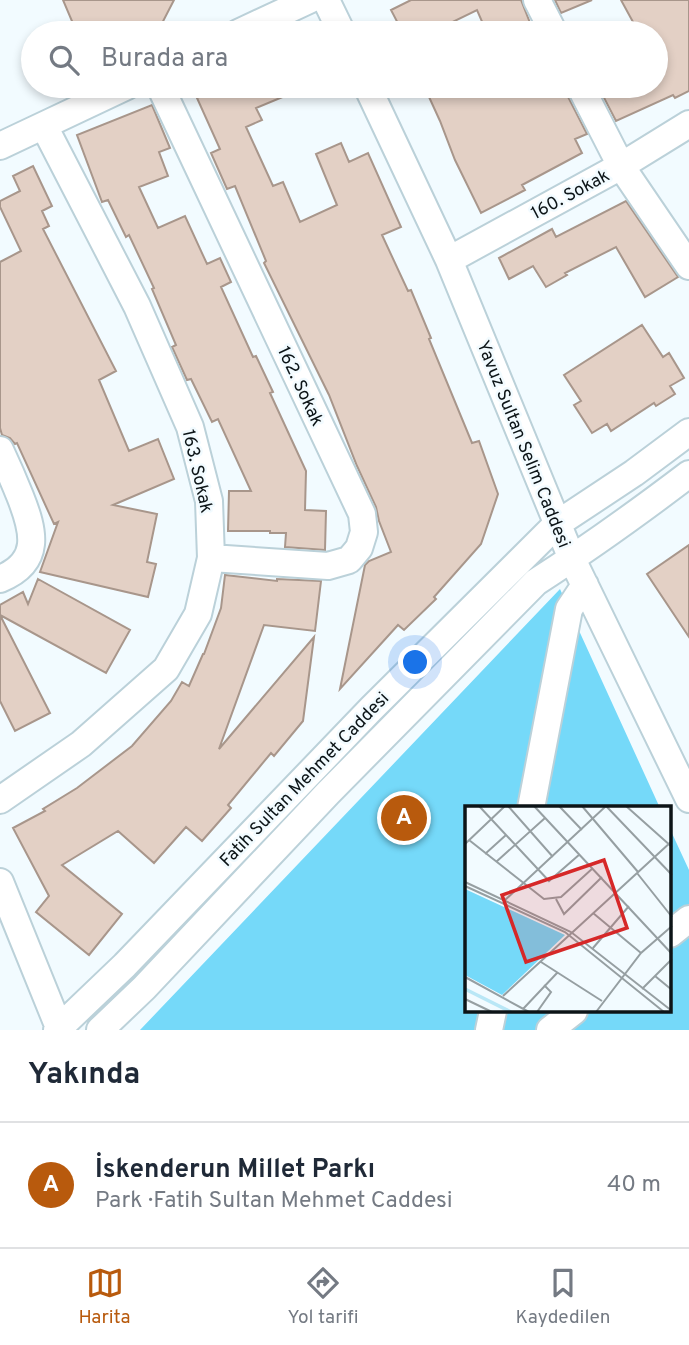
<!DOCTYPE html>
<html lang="tr">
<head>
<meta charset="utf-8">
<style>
  :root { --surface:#fff; --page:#f2f2f3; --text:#1f2937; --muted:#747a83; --line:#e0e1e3; --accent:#b85a0d }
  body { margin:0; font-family:Overpass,sans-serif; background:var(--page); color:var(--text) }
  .you { position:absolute; left:416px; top:663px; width:24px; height:24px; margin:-18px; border:5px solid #fff; border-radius:50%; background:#1a73e8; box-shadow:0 0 0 10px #1a73e833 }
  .badge { display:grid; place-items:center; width:46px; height:46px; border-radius:50%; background:var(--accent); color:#fff; font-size:23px; font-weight:700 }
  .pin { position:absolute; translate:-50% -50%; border:4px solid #fff; box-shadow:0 2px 7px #0006 }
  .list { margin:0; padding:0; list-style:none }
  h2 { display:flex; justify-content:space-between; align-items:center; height:91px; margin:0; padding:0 28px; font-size:30px }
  h2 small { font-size:23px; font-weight:400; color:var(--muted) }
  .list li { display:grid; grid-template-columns:46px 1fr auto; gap:21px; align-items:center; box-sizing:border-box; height:126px; padding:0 28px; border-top:2px solid var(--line) }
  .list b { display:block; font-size:26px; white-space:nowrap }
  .list p { margin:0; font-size:23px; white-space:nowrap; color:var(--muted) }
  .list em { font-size:23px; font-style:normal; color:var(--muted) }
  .icon { flex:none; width:38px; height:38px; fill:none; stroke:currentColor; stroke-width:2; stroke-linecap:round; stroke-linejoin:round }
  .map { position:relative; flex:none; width:689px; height:1030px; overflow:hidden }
  .search { position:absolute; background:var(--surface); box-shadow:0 4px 10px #0003; left:21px; right:21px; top:21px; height:77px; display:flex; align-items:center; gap:18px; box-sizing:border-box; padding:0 24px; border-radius:38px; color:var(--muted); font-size:26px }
  .sheet { height:217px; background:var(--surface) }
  nav { display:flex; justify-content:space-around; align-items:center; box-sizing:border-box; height:98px; border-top:2px solid var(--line); background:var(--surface); font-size:19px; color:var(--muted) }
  nav a { display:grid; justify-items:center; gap:4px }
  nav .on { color:var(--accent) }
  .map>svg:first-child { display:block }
  .green { fill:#75d9f9 }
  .building { fill:#e3d0c5; stroke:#a8968b; stroke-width:2 }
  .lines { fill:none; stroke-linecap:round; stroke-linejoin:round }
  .minor-casing { stroke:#bbd1d9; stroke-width:30 }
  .minor { stroke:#fff; stroke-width:26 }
  .labels { text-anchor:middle; stroke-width:5; stroke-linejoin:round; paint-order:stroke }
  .street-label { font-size:18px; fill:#0c1417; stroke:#f2fbff }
  .inset-river { fill:none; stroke:#b9e7f6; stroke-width:3.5 }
  .inset-road { fill:none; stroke:#969fa2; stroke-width:2 }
  .view { fill:#d62828; fill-opacity:0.15; stroke:#d62828; stroke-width:3.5 }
  .inset-edge { fill:none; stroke:#0c1417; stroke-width:3.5 }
</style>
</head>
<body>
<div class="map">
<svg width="689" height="1030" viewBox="0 0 689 1030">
  <rect width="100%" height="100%" fill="#f2fbff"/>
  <path class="green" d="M560,589L660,808H467V1011H670V829L689,870V1030H140Z"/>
  <path class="building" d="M63,0H174L157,33H151L133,24L111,33H77Z
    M411,0H521L534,33H487L477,10L430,33H403L391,10Z
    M555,0H592L561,13Z
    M621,0H689V91L675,98L673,95L616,121L598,86H656V33H639Z
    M225,86H309L256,108L262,120L246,127L273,186L283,182L300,222L337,205L316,154L341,143L349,162L368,153L401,227L382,235L408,291L411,290L431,338L429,339L472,443L479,441L498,494L481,544L434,597L436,599L404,630L398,625L340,689L365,565L369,561L391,552L379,521L376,507L357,466L329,395L264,263L266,261L235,186L227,189L211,153L220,149L197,98Z
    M424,86H564L566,93L587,134L575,139L582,153L522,185L525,190L481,213L455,160L440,121Z
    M152,105L170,148L159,152L168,176L139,187L158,228L185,216L207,264L220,258L231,282L221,287L253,357L256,356L273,392L270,393L306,471L305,510L326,511L325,550L285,547L286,533H270V531H228L229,491H251L218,419L212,422L191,379L187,380L172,347L176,345L152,289L154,288L129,235L126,237L108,200L102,202L77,135Z
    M33,166L52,206L42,211L49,226L43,229L116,371L99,380L129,451L158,439L174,479L113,505L157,514L147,562L156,564L148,597L40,572L58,522L54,524L17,443L15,444L10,438L2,435L0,428V262L21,251L0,207V201L20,191L13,176Z
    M626,201L678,277L645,297L616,247L565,273L567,275L546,287L533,266L509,279L499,258L552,229L556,237Z
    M642,325L663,357L669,353L684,378L670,386L675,394L656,406L654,403L611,431L607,424L592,433L574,405L581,401L564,375Z
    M689,545V637L647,574Z
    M225,575L277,581V579L321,581L315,631L264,625L219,749L314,637L303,721L274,756L271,753L228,805L231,808L202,841L186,827L154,863L118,831L62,865L122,914L89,955L36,912L49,896L13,828L45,811L43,809L77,788L132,746L171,701L182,682L189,686L203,654H204L221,608Z
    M38,579L130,630L106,673L0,615L50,713L15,731L0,701V605L23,592L28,604Z"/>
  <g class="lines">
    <g class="minor-casing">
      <path id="minor" d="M326,0L342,33
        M537,0L554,33
        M238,33L309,0
        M160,86L362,514L364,532L359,548L349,560L328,566L211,558
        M367,86L449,260L572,559L689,799
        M580,86L621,166L689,266
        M0,146L127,86
        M449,260L621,166L689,124
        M0,450C7,465 14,481 20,496C34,531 42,562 0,579
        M0,800L81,744L166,669L198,614L211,558L209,501L190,427L137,306L44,126
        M531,808L569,609L585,585
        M0,882L60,1030
        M670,934L689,919
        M57,1030L125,965L371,709L557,524L634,473L689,432
        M100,1030L144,988L328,793L536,582C589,548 639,512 689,474
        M489,1030L493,1011
        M550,1030L574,1011"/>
    </g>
    <use href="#minor" class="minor"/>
  </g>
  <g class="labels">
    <g class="street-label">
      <text transform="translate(570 194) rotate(-28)" y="6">160. Sokak</text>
      <text transform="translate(301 386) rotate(65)" y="6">162. Sokak</text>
      <text transform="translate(524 444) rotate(68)" y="6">Yavuz Sultan Selim Caddesi</text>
      <text transform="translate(198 471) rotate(77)" y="6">163. Sokak</text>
      <text transform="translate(304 779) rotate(-46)" y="6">Fatih Sultan Mehmet Caddesi</text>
    </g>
  </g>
  <g transform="translate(465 806)">
    <rect width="206" height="206" fill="#f2fbff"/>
    <path d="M0,83L100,129L37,189L0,169Z" fill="#75d9f9"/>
    <path class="inset-river" d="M0,183L46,206"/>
    <path class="inset-road" d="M14,0L84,75L115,48M43,0L88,51M69,0L207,148M94,0L117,24M117,0L173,66M141,0L207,69M161,0L207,41M4,34L79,93L96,91L128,62M0,38L40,0M20,48L41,29M31,56L80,12M172,67L207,111M0,76L106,126L207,205M0,80L100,126L199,206M91,93L99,108L137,71M39,95L141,0M128,107L176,147M128,142L164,100M76,156L137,195M190,170L207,184M0,171L64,206M177,183L207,153M38,190L207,35M0,193L27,206M58,203L92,167M72,206L86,186L79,179M131,206L176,147L207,120"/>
    <path class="view" d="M139,54L162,122L61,156L37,89Z"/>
    <rect width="206" height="206" class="inset-edge"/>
  </g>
</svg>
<div class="you"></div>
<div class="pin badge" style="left:404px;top:818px">A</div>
<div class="search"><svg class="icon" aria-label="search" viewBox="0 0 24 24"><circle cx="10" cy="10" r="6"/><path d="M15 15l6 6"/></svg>Burada ara</div>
</div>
<section class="sheet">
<h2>Yakında<small></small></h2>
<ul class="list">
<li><span class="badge">A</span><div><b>İskenderun Millet Parkı</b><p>Park · Fatih Sultan Mehmet Caddesi</p></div><em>40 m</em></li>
</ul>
</section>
<nav>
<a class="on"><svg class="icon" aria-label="map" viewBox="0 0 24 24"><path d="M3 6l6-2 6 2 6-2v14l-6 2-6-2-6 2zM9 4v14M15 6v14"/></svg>Harita</a>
<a><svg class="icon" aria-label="directions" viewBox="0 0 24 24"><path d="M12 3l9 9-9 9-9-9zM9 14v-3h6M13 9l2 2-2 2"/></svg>Yol tarifi</a>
<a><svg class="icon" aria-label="saved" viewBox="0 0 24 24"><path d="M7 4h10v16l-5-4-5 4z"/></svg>Kaydedilen</a>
</nav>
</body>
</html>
